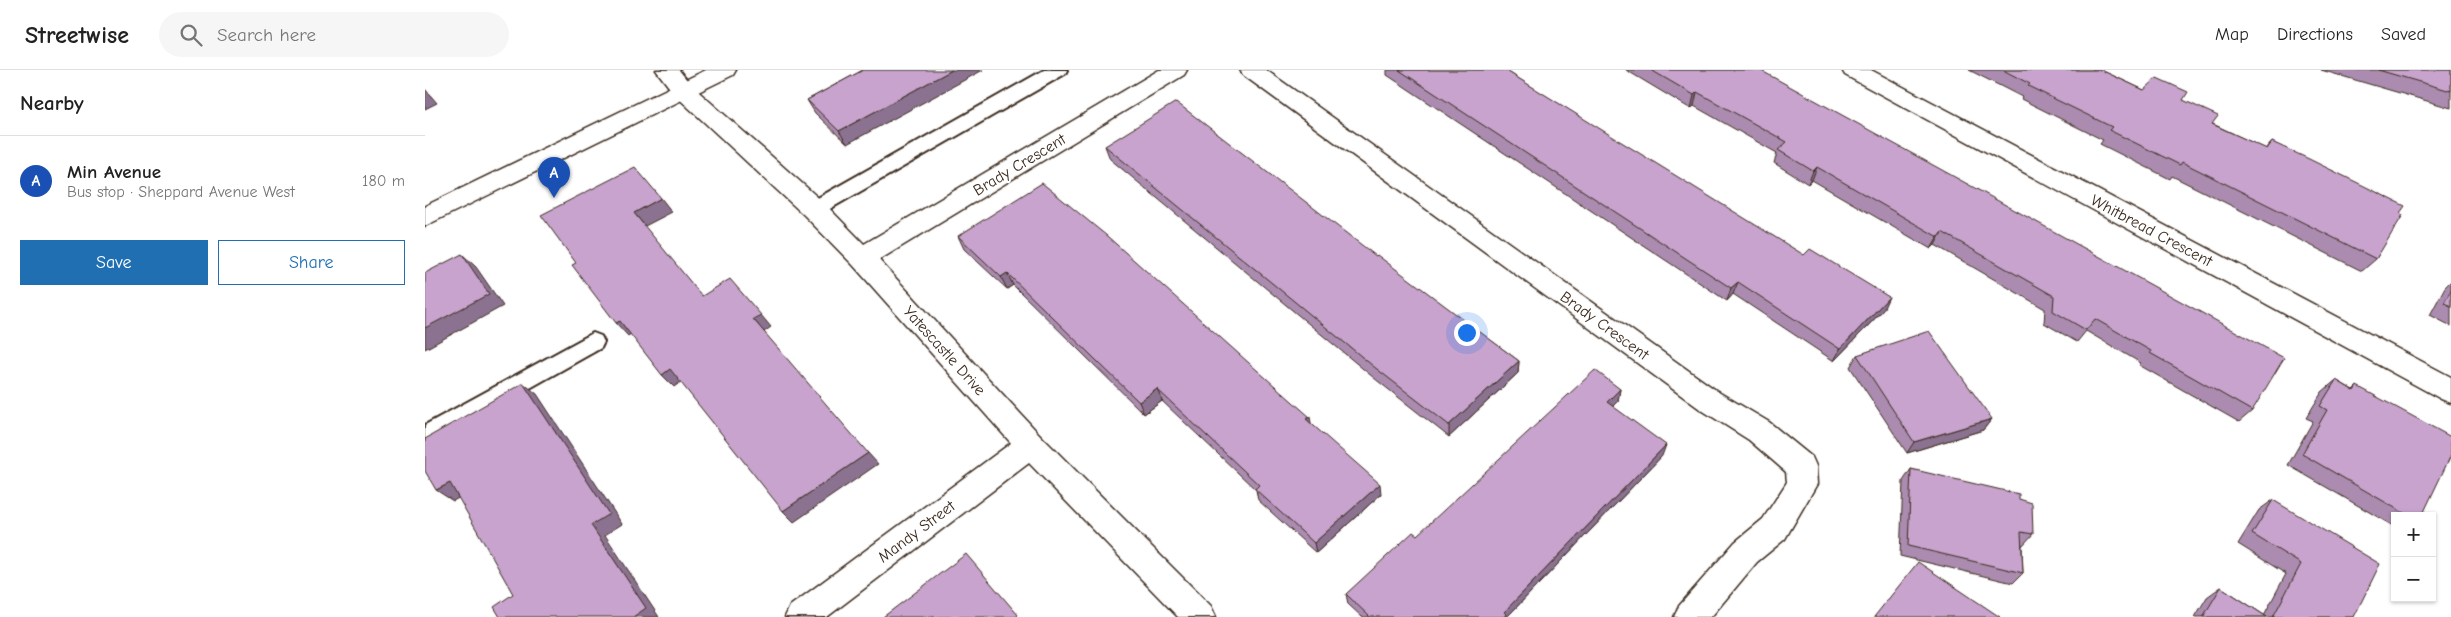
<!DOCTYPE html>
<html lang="en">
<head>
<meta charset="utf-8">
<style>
  :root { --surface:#fff; --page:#f6f6f6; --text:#222; --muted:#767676; --line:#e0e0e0; --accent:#1f6fb2 }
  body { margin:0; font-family:"Comic Neue",sans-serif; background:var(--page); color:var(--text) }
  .controls { position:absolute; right:15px; bottom:15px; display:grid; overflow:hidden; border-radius:0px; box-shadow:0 1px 4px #0004 }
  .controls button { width:45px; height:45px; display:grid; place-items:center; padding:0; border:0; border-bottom:1px solid var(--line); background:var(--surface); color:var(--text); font:25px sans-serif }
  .you { position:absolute; left:1041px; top:262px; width:18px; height:18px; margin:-12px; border:4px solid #fff; border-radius:50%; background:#1a73e8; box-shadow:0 0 0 8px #1a73e833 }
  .badge { display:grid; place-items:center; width:32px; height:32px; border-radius:50%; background:var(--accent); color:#fff; font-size:16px; font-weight:700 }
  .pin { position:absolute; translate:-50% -41px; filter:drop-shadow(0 1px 2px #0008) }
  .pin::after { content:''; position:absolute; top:26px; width:18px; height:15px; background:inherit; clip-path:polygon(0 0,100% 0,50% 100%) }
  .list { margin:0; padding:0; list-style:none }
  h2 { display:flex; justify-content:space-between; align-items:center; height:65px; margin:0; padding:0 20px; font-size:21px }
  h2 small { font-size:16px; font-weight:400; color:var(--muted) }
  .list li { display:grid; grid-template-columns:32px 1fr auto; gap:15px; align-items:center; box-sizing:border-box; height:90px; padding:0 20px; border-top:1px solid var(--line) }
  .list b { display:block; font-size:19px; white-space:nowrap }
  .list p { margin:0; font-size:16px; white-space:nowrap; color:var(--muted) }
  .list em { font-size:16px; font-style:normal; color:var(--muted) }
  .actions { display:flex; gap:10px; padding:15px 20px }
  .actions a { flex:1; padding:11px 0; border:1px solid var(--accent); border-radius:0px; text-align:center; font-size:18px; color:var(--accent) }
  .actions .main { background:var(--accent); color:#fff }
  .icon { flex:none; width:28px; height:28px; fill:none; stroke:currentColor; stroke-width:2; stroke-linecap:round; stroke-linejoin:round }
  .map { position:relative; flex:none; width:2026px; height:547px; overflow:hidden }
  header { display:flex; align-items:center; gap:30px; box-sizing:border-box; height:70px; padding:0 25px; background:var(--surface); border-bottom:1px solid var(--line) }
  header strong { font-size:24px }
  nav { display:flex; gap:28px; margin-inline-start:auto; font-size:18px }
  .search { width:350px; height:45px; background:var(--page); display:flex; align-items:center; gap:12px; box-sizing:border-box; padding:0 18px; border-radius:28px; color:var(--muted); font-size:19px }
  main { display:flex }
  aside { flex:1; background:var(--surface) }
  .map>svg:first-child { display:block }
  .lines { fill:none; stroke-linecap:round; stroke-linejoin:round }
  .lane-casing { stroke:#3b2a1e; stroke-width:4 }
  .street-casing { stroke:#3b2a1e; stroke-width:3 }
  .secondary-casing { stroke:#3b2a1e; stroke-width:3 }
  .lane { fill:#fff; fill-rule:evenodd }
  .street { fill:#fff; fill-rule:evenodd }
  .secondary { fill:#fff; fill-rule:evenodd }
  .wall { fill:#ab8cb0; stroke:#3b2a1e }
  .shaded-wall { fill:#8b7290; stroke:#3b2a1e }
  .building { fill:#c7a3cd; stroke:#3b2a1e }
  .labels { text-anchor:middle; stroke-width:4; stroke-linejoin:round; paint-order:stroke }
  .street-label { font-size:16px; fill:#3b2a1e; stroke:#fff }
</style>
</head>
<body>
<header>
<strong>Streetwise</strong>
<div class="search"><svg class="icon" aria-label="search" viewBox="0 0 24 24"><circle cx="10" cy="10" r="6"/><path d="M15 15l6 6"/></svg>Search here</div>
<nav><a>Map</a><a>Directions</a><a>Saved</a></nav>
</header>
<main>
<aside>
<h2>Nearby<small></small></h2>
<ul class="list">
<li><span class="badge" style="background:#1a4fb4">A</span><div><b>Min Avenue</b><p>Bus stop · Sheppard Avenue West</p></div><em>180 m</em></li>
</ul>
<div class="actions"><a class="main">Save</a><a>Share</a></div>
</aside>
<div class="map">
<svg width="2026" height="547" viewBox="0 0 2026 547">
  <rect width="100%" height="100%" fill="#fff"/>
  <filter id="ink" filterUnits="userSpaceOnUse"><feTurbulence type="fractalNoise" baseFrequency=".02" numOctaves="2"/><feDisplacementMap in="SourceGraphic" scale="10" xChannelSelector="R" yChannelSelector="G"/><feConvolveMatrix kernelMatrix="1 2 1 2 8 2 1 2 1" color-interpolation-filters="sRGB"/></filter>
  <g filter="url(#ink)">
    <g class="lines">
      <g class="lane-casing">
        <path id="lane" d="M619,0H642L640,4L396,144L389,147L382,144L379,139L382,134Z
          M168,263L176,266L179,272L176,278L0,377V355Z"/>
      </g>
      <g class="street-casing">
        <path id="street" d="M231,0H254L266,15L398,132L439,174L734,0H762L759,5L454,190L616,366L786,536L791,547H753L604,393L402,547H360L365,536L586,373L428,195L380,146L250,25Z
          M815,0H841L1295,323L1344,352L1387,387L1391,396L1392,414L1360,469L1332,492L1286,547H1249L1254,536L1310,472L1338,449L1362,412L1361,402L1324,370L1275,339L818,5Z
          M1417,0H1446L2026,307V333L2016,329L1420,5Z"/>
      </g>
      <g class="secondary-casing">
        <path id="secondary" d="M281,0H311L308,5L0,156V136Z"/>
      </g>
      <use href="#lane" class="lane"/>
      <use href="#street" class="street"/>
      <use href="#secondary" class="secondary"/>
    </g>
    <path class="wall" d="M438,0L422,74L390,43L382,30Z
      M962,0H1080L1458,240L1409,291L1308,224L1302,231L962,5Z
      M1201,0H1335L1827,341L1814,352L1714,295L1716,293L1661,261L1652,272L1619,253L1620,239L1510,175L1506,179L1387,110L1383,114L1349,93L1352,83L1269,36L1266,39Z
      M1544,0H1676L1719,20L1758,30L1788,54L1841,79L1847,72L1975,143L1951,189L1937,201L1747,106L1745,109L1675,74L1678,70L1596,29L1597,27Z
      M1896,0H2026V38Z
      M680,76L951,186L1094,291L1093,303L1024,367L949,308L685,89Z
      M533,166L886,353L956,424L891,483L833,430L831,420L737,331L719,344L588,215L582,219L539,179Z
      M2026,211V256L2005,245L2020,217Z
      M1432,285L1567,349L1558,360L1482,383L1425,297Z
      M1911,310L1928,320L1932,316L1997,446H1970V457L1863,395L1888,351L1881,348L1897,322Z
      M1195,319L1193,331L1188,336L1237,386L1082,547H937L923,534L921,524Z
      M1486,399L1594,429L1608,464L1598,475H1597L1598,503L1588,513L1475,486L1478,411Z
      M1848,430L1929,547H1770L1782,527L1796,517L1839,545L1861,504L1813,474L1834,440Z"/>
    <path class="shaded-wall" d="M527,0H558L422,74L414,61Z
      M0,19L12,33L0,39Z
      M1272,22L1269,36L1266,39L1269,25Z
      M1392,97L1387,110L1383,114L1388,101Z
      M236,128L247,142L220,156L209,143Z
      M1517,162L1510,175L1506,179L1513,167Z
      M37,184L51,197L78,236L0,279V258Z
      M582,203L588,215L582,219L576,207Z
      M1313,212L1308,224L1302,231L1306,218Z
      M1464,227L1458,240L1409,291L1415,279Z
      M336,245L346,257L339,262L328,249Z
      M195,251L207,263L203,266L191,253Z
      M1094,291L1093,303L1024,367V355Z
      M245,299L257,311L249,317L237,305Z
      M98,313L112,324L197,454L180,465L234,547H208L166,455Z
      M732,319L737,331L719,344L714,332Z
      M1195,319L1193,331L1180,344L1182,332Z
      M885,347L887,358L881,349Z
      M1567,349L1558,360L1482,383L1489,372Z
      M1241,375L1237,386L1082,547H1078L1079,542Z
      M443,383L453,394L369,452L358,441Z
      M25,413L41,424L28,431L11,420Z
      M955,414L956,424L891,483L889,473Z"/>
    <path class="building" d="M438,0H527L414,61L382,30Z
      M974,0H1080L1379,185L1385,179L1464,227L1415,279L1313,212L1306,218Z
      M1226,0H1335L1859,288L1827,341L1725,283L1726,281L1670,249L1661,260L1628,241L1629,226L1517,162L1513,167L1392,97L1388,101L1353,80L1362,72L1272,22L1269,25Z
      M1578,0H1676L1719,20L1732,8L1763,22L1758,30L1793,46L1787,54L1842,79L1847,72L1884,89L1980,136L1975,143L1978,145L1951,189L1757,92L1755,95L1684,60L1687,57L1603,16L1605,14Z
      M1953,0H2026V21Z
      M751,32L951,186L952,185L1094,291L1024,355L948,296L680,76Z
      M210,97L236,128L209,143L277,226L305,209L336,245L328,249L443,383L358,441L245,299L237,305L195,251L191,253L147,195L151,193L116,145Z
      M617,113L682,166L824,293L885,347L881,349L955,414L889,473L830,419L834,415L732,319L714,332L582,203L576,207L533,166Z
      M37,184L64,224L0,258V203Z
      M2026,220V236L2019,233Z
      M1504,261L1567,349L1489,372L1432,285Z
      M1170,300L1195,319L1182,332L1241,375L1079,542L1082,544L1080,547H945L921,524L988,462L992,465Z
      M1911,310L1929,321L1932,316L2026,367V385L1997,446H1984L1877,384L1902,340L1895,336Z
      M98,313L184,444L166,455L221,538L208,547H75L69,537L88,524L25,413L11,420L0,401V369Z
      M1486,399L1594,424V429L1607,433L1608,464L1596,462L1598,503L1483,476Z
      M1848,430L1955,494L1929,547H1848L1876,494L1827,464Z
      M541,484L593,545L591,547H458Z
      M1493,492L1575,547H1449Z
      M1796,517L1842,547H1778Z"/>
  </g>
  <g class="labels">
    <g class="street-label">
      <text transform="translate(594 94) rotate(-31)" y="6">Brady Crescent</text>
      <text transform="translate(1727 160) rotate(28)" y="6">Whitbread Crescent</text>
      <text transform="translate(1180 255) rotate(36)" y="6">Brady Crescent</text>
      <text transform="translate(520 280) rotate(48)" y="6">Yatescastle Drive</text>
      <text transform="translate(491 461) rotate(-37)" y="6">Mandy Street</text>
    </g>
  </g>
</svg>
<div class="controls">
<button>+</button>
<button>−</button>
</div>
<div class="you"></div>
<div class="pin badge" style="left:129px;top:128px;background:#1a4fb4">A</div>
</div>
</main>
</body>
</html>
